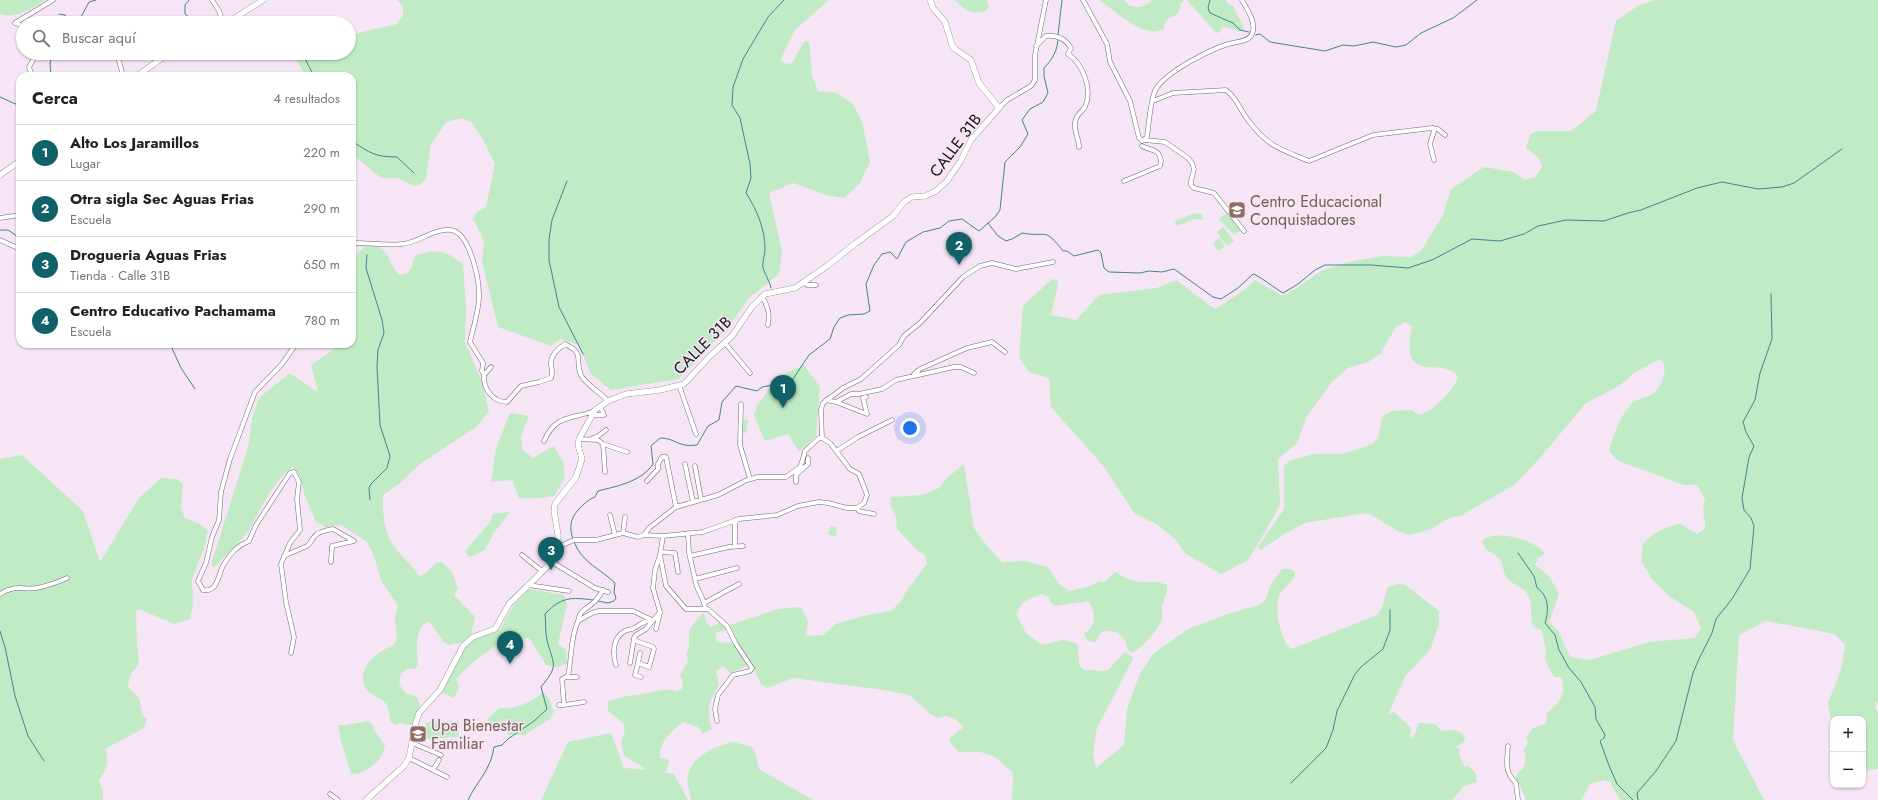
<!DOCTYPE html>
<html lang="es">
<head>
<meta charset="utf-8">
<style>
  :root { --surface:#fff; --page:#f6f6f6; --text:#222; --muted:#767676; --line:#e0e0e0; --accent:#106168 }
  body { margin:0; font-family:Jost,sans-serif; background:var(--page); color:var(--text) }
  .controls { position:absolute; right:12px; bottom:12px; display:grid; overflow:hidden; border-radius:8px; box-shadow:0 1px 3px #0004 }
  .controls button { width:36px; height:36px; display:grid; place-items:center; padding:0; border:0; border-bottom:1px solid var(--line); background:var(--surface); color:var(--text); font:20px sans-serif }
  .you { position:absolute; left:910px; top:428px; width:14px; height:14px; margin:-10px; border:3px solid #fff; border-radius:50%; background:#1a73e8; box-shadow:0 0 0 6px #1a73e833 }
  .badge { display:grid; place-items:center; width:26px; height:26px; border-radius:50%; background:var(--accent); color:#fff; font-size:13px; font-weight:700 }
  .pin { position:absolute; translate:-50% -33px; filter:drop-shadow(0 1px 2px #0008) }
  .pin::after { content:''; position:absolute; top:21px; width:14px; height:12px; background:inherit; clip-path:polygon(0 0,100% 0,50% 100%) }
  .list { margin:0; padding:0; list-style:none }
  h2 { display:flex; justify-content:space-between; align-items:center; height:52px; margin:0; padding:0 16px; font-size:17px }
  h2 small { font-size:13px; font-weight:400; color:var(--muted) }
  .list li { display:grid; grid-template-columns:26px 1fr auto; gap:12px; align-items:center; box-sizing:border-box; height:56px; padding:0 16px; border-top:1px solid var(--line) }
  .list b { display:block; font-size:15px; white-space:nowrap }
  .list p { margin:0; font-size:13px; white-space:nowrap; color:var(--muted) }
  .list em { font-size:13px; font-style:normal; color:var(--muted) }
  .icon { flex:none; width:22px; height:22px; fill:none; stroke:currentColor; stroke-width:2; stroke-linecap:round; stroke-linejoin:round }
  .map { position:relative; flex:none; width:1878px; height:800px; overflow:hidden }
  .search { position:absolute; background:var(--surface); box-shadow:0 1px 3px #0004; left:16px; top:16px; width:340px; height:44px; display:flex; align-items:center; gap:10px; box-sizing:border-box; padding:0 14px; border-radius:22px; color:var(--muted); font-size:15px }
  .panel { position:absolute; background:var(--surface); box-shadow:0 1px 3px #0004; left:16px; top:72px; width:340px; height:276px; border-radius:12px }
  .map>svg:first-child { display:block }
  .green { fill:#c0ebc4 }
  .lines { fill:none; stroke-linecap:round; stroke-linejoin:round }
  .stream { stroke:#428394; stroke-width:1 }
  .street-casing { stroke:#756674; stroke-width:5 }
  .secondary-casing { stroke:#756674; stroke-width:6 }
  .street { stroke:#fff; stroke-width:4 }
  .secondary { stroke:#fff; stroke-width:5.5 }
  .labels { text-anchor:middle; stroke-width:3; stroke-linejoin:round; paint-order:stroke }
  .street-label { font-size:16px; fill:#1a1419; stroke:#f6e5f5 }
  .education-label { font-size:16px; fill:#785e54; stroke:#f6e5f5; text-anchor:start }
</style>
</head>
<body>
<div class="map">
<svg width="1878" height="800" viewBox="0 0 1878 800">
  <rect width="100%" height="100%" fill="#f6e5f5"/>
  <path class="green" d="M0,0H46C32,8 17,19 0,14Z
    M397,0H829L795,30L781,59L785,64L792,63L804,42L806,41L809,42L812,75L818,91L837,93L852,103L862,121L870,162L860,183L845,198L825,195L794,183L769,193L782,251L779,274L749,298L732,322L694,364L678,379L611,390L591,374L579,345L561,339L551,346L498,327L482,262L484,245L481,234L473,219L477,212L486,207L495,164L483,139L471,122L462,118L446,122L431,144L426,179L421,184L414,186L399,178H381L352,154V76H306L296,60L299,54L349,53V40L358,33L397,24L403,15V6Z
    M955,0H987L989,6L986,11C970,15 966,11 955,0Z
    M1099,0H1124L1130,6C1139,8 1146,7 1152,0H1185L1181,3C1178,24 1166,11 1164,28C1147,42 1113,9 1099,0Z
    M1187,0H1226L1227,3L1233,6L1243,25V28L1239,32L1224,26L1220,32L1216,33Z
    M1656,0H1878V701L1875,708L1878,712V769L1863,771V719H1833V731L1828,703L1841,670L1845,645L1835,634L1766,621L1739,635L1733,740L1764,800H1620L1610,782L1605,780L1590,784L1581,800H1526L1521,787L1514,778L1524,767L1526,755L1523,750L1528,744L1526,738L1533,728L1546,724L1547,713C1560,703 1567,693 1561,677H1554L1545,660L1546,652L1542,630L1533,627C1529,616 1534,603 1527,593C1522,587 1512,584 1507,578C1502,572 1504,563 1499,558C1492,552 1484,551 1482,541C1494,528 1537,540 1545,554L1538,558L1535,565L1549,576L1559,594L1549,622L1559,632L1570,657L1590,660L1649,642L1695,638L1701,628L1694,612L1669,596L1652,579L1641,560L1643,544C1654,532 1664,527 1680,524L1697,534L1705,528C1705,514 1701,514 1705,499L1697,485H1684L1618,461L1609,451C1614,433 1619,418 1632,403C1636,399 1643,399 1649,396C1660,391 1668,373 1663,362L1660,359L1634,373L1619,386L1586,403L1540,458L1514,485L1460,516L1449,518L1435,527L1419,533L1408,535L1398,531L1368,513L1359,514L1305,523L1284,534L1261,550L1259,549L1258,547L1284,509V466L1291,460L1314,454H1343L1372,444L1378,438L1382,417L1391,411L1412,410L1418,415C1432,413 1454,390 1458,377C1445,354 1398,389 1412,326L1405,322L1396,327L1380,354L1368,362L1348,368L1332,382L1307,416L1297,443L1278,459L1280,505L1273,518L1248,560L1221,574L1186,554L1174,538L1156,524L1135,514L1105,468L1051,407L1049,378L1029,372L1019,357L1023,306L1052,279L1057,280L1058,285L1051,315L1076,320L1099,295L1157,288L1176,280L1215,309L1243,291L1255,280L1281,295L1287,294L1323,270L1353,261L1382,256L1411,257L1421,251L1443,215L1451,189L1484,167L1514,172L1525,180L1535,177L1542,167L1539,158L1526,148L1530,135L1536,131H1571L1596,111L1616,21L1639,5Z
    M1195,213L1201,214L1204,218L1201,220L1194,219L1176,226L1175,221Z
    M1227,213L1242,230L1234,235L1219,219Z
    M1223,227L1234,241L1227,246L1217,232Z
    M1219,238L1225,246L1218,251L1213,243Z
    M370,245C393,249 386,261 399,275L406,274L411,269L415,256C436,248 447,250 463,265L466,306L465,342L482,382L489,412L476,427L420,464L400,483L383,495C382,513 384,535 397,550C404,560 413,565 419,576L424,574L437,562H442L452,572L458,589L454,595L475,617L471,635L460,643L449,645L444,642L429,621C413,627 417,652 418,666L414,669H407L401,674L399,684L406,694C415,694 417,696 420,705L413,724L410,725L401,723L396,725L391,722C389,716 389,708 386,704C380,696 370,696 366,689C355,667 378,652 395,644L397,638L395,617L398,606L381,580L373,553L366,541L341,525L325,527L316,522L305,496L299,475L293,467C271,481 260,514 245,535C237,546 226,554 218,564L213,567L211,565L248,447L253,414L260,397L290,373L316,391H318L311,365C321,357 330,355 337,344H352V259L364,247Z
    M804,365L820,387L816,436L799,452L788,434L765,441L754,416L757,406L778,377Z
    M510,413L529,416L521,436L522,449L533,458L554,446L563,462L565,477L554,496L541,498H519L512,480L491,482L496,448Z
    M742,419L748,420L746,433L741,432Z
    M22,455L83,511L100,562L139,498L161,478L177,479L183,484L181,508L185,518L198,523L208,530L204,549L192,579L193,603L190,619L175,624L148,613L141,609L136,611L137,646L139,664L130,675L128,687L139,698L142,714L147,719L144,728L105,749C109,761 107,770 99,780L103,792V800H0V459Z
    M964,464L974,528L987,546L1002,562L1025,561L1048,567L1059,584L1069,591L1091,586L1099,581L1103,583L1115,572C1125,578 1130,581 1142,582C1151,583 1158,581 1167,585C1168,593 1164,598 1162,606C1161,610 1163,614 1162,618C1161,627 1140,650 1132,653L1128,650C1127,639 1116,627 1103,632C1098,634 1099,638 1096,642C1090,642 1085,640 1084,633C1097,627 1096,611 1088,601L1055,606L1051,603L1048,596L1042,594L1023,602L1016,614L1026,633L1042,645L1063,640L1078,644L1079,665L1084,670L1107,671L1125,652L1132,656L1133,659L1097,728L1093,754L1096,768L1124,745L1127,710L1133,692L1141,672L1154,653L1190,628L1231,613L1259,605L1266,599L1271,584L1282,569H1291L1295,572V576C1291,582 1282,589 1279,596C1274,608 1281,644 1292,649L1377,615L1381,610L1388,587L1398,584L1405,585L1439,611V625L1430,650L1406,675L1388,714L1394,712L1411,728L1410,739L1415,734L1419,723L1435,724L1441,731C1451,730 1458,728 1465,737L1464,742L1456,747L1460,750L1459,755L1465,767L1469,766L1476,774L1477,782L1464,786L1452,800H1012L1013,773C992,753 989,751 959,752L950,742V738L964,727L956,720L947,716L937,718L929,713L910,695L884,690L793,678L768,688L761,685C754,663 736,647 730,625L778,609L801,607L808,621L806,636L823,635L836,624L867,615L891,611L901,601L907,590L927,564L925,555L916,549L897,529L896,517L890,505L891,497L923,495L939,488L947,478Z
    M510,512L493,534L485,550L469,557L465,551L490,522L493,514Z
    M831,525L837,528L836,537L828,534Z
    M529,589L564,595L567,604L558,644L566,650L567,664L558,667L546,665L529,638L503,640L466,668L456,679L459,688L454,698L436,690L474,633L500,630L513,606Z
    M702,613H704L706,622L711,627L721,622L727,630L715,633L717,642L733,643L747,666L730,673L723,666L716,671L719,684C709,705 705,705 712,729L703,734L698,727L683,722C672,731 658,742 660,758L669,760L667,771L663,772L674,774L688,800H541L568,742L611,733L624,768L647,770L624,756L621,743L625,731L623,723L608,711V702C624,695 631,696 648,693C658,691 665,688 676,691L682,689L683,681L680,675L688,662L686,653C691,646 688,641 689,633C690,625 698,621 702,613Z
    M544,692L549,699L554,711L550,719L524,735H508L503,724L486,725L489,718L499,708C518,709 529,703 544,692Z
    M368,721L373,725L374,730L385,745C383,760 366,775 351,774L341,741L338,725H345Z
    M459,721V737L427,739L426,722Z
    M733,742L752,747L755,752L759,769L813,800H691C690,792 686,783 688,775C693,755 716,746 733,742Z"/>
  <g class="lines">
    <path class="stream" d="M189,0L185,5V14L197,23
      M1210,0L1208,8L1210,13L1233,23L1240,30L1249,32
      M59,14L65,15L67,23
      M74,23L81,17L89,2L96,0
      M1058,35L1062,0
      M1256,35L1260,34L1270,42L1325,51L1343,45L1354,46L1373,42L1396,47L1406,45L1421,33L1453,18L1477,0
      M302,53L314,76
      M51,76L50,63L53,53
      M0,97L20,106
      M352,141C370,153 375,157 397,157L414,173
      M567,181L552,220L549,239V260L559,307L583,354
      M988,223L998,236L1006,241L1012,239L1022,233C1047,238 1044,226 1063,251H1067L1074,256L1098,250L1101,253L1104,268L1109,272L1140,273L1149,271L1162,272L1174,269L1213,297L1221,299L1238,288L1253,274C1258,275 1276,289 1283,293L1298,284L1315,270L1325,265H1371L1408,268L1432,260L1472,239L1500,241L1524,234L1538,226L1566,220L1604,221L1628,213L1641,210L1697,188L1722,182L1758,189L1782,187L1794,183L1842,149
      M0,230H8L20,238
      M367,255L366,268L382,320L384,333L378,350L377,366L380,425L390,456L387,468L371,484L369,488L370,500
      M771,288C770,282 764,272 763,268C762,262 765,255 765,249C765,229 757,210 746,193L751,178L750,164L740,118L732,105L733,87L743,59L768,17L784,0
      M170,344L181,368L195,389
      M573,539C571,534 570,526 572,520C574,512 588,499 595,497L598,491C617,486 641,482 653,464L651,446L660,438C676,438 678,448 697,445L708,426L719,420L722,402L736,386L757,391L762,387L791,382L809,355L830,339L834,327L840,318L848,315L864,314L870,311L866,284L874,265L882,254L890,252L897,259L906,242L923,232L940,228L949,221L962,219L979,231L995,217L1000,210L1005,162L1020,147L1028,134L1022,120L1030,109L1043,102L1048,93L1044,76V68C1052,60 1058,50 1058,38
      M574,542C582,563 601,569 615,583L614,592L616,598L614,601L608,603L598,601
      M1518,553L1534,576L1537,588C1549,596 1549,610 1545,623L1555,635L1559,650L1569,668L1581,682L1595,707L1596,719L1605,735L1604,738L1600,741L1610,768L1617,784L1633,800
      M0,631L5,647L15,696L28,736L44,761
      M1291,783L1326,748L1333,730L1337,711L1355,674L1361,667L1383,649L1390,630V610
      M468,800C477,781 491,770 494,747L502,745L508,739L534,721L547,709L541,687C560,664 553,665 547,640C545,632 546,623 545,614C561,597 571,597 593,600
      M1638,800L1637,793L1656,771L1676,741L1693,673L1698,661L1712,633L1716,619L1732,599L1750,569L1754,526L1751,518L1744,510L1742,498L1749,457L1754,446L1746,432L1743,422L1755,400L1760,373L1772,339L1771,294"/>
    <g class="street-casing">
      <path id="street" d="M212,0L219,11L223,23
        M1083,0L1107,44L1110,62L1130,101L1139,138L1142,141L1147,137C1149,124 1150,100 1156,89C1166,72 1209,50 1228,44C1235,42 1249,42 1252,34C1257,23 1247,9 1242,0
        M23,26L15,23L53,0
        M1036,46L1046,36C1057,35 1065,38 1071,48L1068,54C1083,64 1093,89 1085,107C1082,111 1077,115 1076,119C1072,129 1079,137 1079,147
        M117,53L123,76
        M32,76L29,67L37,53
        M1153,101L1173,93L1226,90C1237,98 1240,110 1248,120C1268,147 1280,149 1309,161L1373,135L1432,128L1438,129L1445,135
        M999,108L1007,100L1031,86L1035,80V55L1046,0
        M1432,128L1434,131L1430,144L1434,160
        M1145,140L1165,142L1188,158L1192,163L1194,169L1191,181V185L1194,188L1214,193L1244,231
        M1124,181L1160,166L1161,161C1159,148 1151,151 1142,146
        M0,218L20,215
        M0,240L20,249
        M352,246L356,243C371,243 387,246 402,244C418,243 434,228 451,230C470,233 479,279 479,294C480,307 473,328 470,342L483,363L482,371L484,375
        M803,282L807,285H816
        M762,296C768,307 770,313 768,325
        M725,343L750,373
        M491,367L484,375C483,389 493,402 507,402L521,386L539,382L551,378C553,373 552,370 551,365C550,355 558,349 565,344C586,354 574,360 581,375C584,383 601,393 608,401
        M914,374L920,369L967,348L992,342L1005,352
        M679,385L696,434
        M826,400L836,402L851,394H859L882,389L896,380L954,367H961L974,373
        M836,402L867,414L863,398L866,397
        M741,404L740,445L750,479
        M591,415H604L600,406
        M822,438L821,409L823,403L843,388L861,379L899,345L904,336L920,323L963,277L980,266L992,263L1016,269L1053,262
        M579,439L598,440L603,444L605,472
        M591,439L598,436L606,430
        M544,441C556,414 570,420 594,411
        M603,444L627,452
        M838,450L858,437L892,420
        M685,464L693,502
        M695,466L701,499
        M647,481L658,469V464L662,457H666L676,507
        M796,482V475L808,464V458
        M857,508L859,511L874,514
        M610,515L615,535
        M735,520V546
        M623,533L625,517
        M688,533L689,553L695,579
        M644,535L663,536L660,555L666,586L686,609H708L727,626L736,644L752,668L750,671L733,675L718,695L715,709L717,721
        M558,547L574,540H596L623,533L638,537L644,535L649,528L676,507L718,495L747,480L758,477H786L800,467L802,462L805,451L819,438H822L830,443L850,469L859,474L867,495L864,503L857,508H847L828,503L819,502L798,506L777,515L739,519L703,532L663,536
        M662,552L675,553L678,572
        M522,555L543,572
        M284,556L307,546C311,543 311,541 313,538C317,532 326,530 333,529L354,541L332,546L331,562
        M690,556L729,547L743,546
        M552,562L595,588L608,592
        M528,585L569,591
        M0,594C16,584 22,590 37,588C47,586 58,582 67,578
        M704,603L739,584
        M705,608C704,597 696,590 695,579L737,568
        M578,621C579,611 586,609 592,604C597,600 600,595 603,590
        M656,629L660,613
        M291,653L294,637L286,602L281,564L290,543L300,530L297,499L299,482L294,472L290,473L256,525L249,541C237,546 231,553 224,564C218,574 218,593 203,590L198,581L206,563L212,537L219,520L221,492L230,459L255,392L282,364L296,344
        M630,663L634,638
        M638,663L640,653
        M616,665C612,653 613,637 625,631C628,629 632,630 634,628C642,624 641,622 651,620
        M567,677H577
        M641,677L635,675L638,663L649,667L654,649L653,647L636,641L634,638L636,635L646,629L660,612L653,588L655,570L660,555
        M559,705H564L562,679L568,676C572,658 570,638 578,621L592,613L599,611H633L652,620
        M564,705L584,702
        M412,743L441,755
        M1508,746C1507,761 1504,772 1516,783L1518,800
        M409,758L447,777
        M433,770L439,760
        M330,794L338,800"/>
    </g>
    <g class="secondary-casing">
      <path id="secondary" d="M227,23L263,0
        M137,76L169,53
        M0,175L20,161
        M366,800L404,766L409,758L416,722L419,713L440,690L463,646L473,637L495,629L509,604L552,562L558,547V535L554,511L555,504L576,477L582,459L578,445L579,439L595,410L608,401L626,394L660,390L684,384L710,356L732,336L751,308L765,294L795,288L827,266L856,243L893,216L904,202L912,197L925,196L936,191L947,181L960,162L971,140L999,108L979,83L971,60L955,49L952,45L945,22L933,8L930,0"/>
    </g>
    <use href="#street" class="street"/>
    <use href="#secondary" class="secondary"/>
  </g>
  <defs>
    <g id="school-square" transform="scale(0.9)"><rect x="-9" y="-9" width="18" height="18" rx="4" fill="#8d6e63" stroke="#f6e5f5"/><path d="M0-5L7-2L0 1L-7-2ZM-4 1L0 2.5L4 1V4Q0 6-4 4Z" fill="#fff"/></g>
  </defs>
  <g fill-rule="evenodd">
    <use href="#school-square" x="1237" y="210"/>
    <use href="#school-square" x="418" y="734"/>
  </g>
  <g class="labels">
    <g class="street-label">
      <text transform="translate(955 145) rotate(-53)" y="6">CALLE 31B</text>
      <text transform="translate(702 345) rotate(-45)" y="6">CALLE 31B</text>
    </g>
    <g class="education-label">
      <text x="1250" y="207">Centro Educacional<tspan x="1250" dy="18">Conquistadores</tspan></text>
      <text x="431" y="731">Upa Bienestar<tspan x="431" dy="18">Familiar</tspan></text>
    </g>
  </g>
</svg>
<div class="controls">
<button>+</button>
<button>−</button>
</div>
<div class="you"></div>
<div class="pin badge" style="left:783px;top:408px">1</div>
<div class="pin badge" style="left:959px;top:265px">2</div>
<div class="pin badge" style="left:551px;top:570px">3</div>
<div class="pin badge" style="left:510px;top:664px">4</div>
<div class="search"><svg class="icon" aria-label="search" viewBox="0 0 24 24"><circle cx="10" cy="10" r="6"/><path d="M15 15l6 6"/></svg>Buscar aquí</div>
<section class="panel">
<h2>Cerca<small>4 resultados</small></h2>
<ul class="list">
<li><span class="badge">1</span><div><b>Alto Los Jaramillos</b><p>Lugar</p></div><em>220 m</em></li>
<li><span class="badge">2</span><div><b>Otra sigla Sec Aguas Frias</b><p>Escuela</p></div><em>290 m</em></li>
<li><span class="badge">3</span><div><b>Drogueria Aguas Frias</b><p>Tienda · Calle 31B</p></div><em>650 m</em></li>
<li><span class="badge">4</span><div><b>Centro Educativo Pachamama</b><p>Escuela</p></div><em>780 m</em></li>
</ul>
</section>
</div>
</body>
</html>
